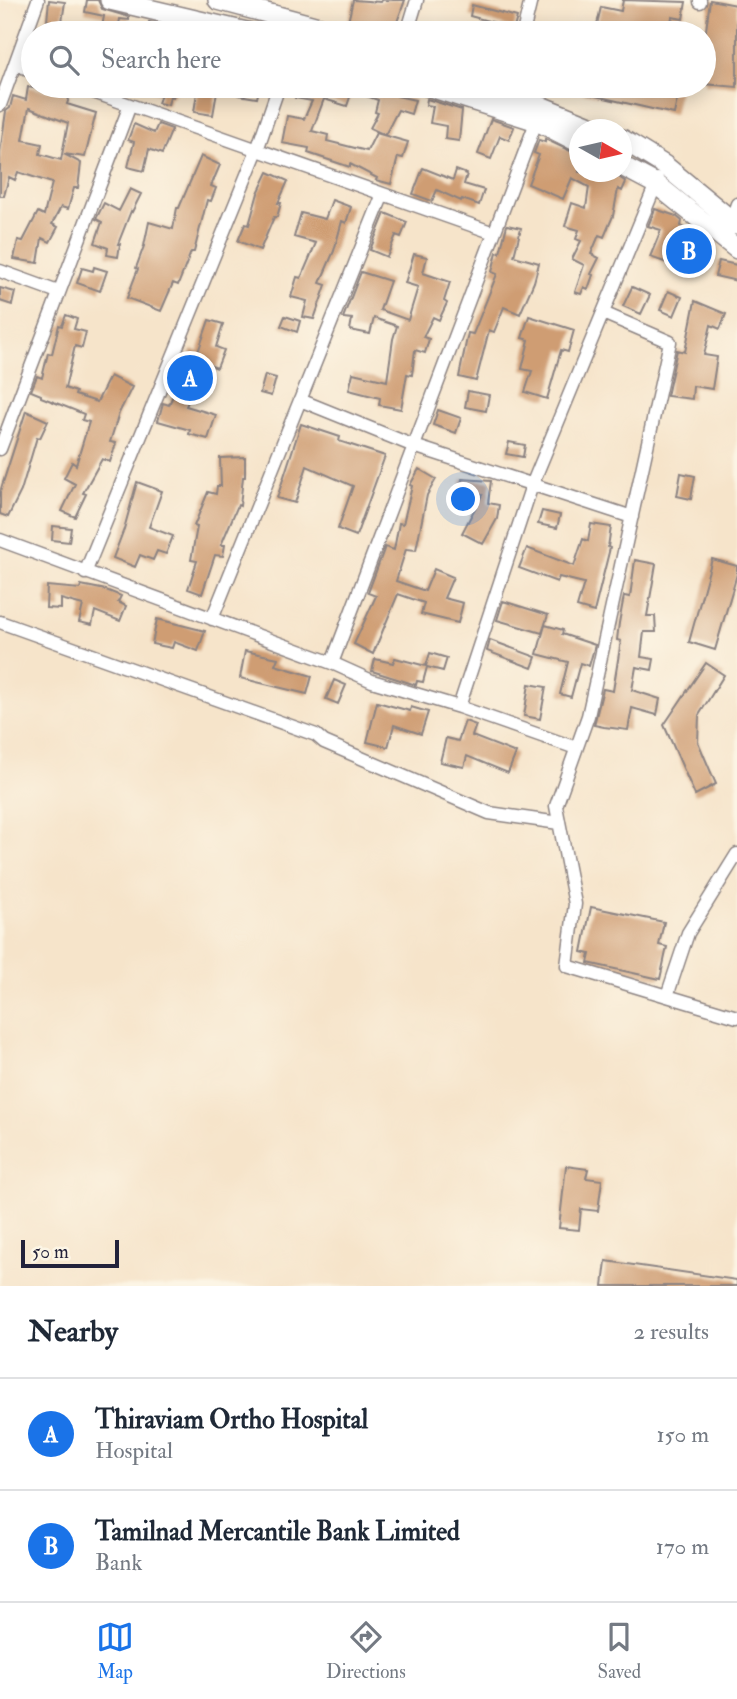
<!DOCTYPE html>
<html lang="en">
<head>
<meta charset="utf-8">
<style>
  :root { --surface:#fff; --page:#f2f2f3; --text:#1f2937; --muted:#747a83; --line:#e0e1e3; --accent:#1a73e8 }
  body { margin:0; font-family:"IM FELL Double Pica",serif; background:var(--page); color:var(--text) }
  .compass { position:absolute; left:569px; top:119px; width:63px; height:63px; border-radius:50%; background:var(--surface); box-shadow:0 4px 18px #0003; rotate:98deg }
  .scale { position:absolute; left:21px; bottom:18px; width:98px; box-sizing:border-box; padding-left:7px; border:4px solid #22223b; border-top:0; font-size:19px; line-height:24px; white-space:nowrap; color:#22223b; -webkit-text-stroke:5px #fcf5e5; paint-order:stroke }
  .you { position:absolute; left:464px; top:500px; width:24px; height:24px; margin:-18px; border:5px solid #fff; border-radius:50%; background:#1a73e8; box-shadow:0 0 0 10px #1a73e833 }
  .badge { display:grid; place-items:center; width:46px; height:46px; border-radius:50%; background:var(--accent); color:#fff; font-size:23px; font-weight:700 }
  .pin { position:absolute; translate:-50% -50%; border:4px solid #fff; box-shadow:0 2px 7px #0006 }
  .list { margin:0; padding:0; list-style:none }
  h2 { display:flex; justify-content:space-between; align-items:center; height:91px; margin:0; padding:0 28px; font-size:30px }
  h2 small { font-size:23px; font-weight:400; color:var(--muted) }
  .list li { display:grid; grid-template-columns:46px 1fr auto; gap:21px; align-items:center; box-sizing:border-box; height:112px; padding:0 28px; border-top:2px solid var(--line) }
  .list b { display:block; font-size:26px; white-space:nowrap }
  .list p { margin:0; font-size:23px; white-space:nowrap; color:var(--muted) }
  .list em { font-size:23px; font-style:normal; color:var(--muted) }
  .icon { flex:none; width:38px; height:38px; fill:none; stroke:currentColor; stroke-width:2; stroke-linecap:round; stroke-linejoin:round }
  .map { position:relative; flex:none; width:737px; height:1286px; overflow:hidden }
  .search { position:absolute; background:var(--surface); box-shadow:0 4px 18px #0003; left:21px; right:21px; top:21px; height:77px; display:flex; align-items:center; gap:18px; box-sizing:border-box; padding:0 24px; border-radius:38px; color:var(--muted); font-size:26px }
  .sheet { height:315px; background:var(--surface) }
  nav { display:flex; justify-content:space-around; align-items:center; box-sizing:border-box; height:98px; border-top:2px solid var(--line); background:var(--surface); font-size:19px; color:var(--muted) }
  nav a { display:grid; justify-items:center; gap:4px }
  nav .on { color:var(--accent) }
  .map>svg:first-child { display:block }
  .building { fill:#cf9d73; fill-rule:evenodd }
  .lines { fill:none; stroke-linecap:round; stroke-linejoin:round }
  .street-casing { stroke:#8c8382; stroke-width:15 }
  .primary-casing { stroke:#8c8382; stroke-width:22 }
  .street { stroke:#fff; stroke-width:12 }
  .primary { stroke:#fff; stroke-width:19 }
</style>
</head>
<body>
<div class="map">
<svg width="737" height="1286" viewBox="0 0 737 1286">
  <rect width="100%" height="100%" fill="#fcf5e5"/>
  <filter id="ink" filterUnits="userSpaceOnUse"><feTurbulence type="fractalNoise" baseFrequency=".0143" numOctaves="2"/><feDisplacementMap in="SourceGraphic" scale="14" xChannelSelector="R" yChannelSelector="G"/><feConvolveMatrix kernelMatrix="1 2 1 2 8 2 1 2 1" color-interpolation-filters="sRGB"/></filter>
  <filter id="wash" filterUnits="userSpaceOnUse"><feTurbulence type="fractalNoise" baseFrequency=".00686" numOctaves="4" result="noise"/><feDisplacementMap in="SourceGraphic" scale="28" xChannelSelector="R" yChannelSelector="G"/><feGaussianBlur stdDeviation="1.57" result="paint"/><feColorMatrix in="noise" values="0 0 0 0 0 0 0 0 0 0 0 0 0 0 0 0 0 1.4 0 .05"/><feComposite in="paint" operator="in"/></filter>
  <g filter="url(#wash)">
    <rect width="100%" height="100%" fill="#f6e4ca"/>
    <g id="blocks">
      <path class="building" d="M49,0L65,2L62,22L47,21Z
        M87,0H98L102,9L129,17V20L120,19L117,33H101L104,16L85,12Z
        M353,0L381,2L382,0H405L397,22L401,23L398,33L348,22Z
        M623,0L686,2L683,19L672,17L669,33H595L601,7L621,11Z
        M710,0L737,5V87L704,84V45Z
        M472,5L517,17L514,28L470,16Z
        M149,22L172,27L171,33H147Z
        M144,86H177L173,97L170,96L168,105L158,103L161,94L144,88Z
        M198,86H218L213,115L194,112Z
        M240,86H260L257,98L238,95Z
        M297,86H314L334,90L335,86H395L394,91L398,92L397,96L415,100L411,114L398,110L385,135L370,128L378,113L375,112L378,100L352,91L347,106L324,99L312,131L328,135L327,141L367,151L376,133L408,142L403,158L398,157L391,184L376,180L377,178L350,164V167L308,153L309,148L282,143L287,116L304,119L312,101L295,98Z
        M569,86H680L674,114L569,90Z
        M28,87L49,91L50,88L70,95L67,104L96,113L85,157L64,154L81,163L78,188H74L68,209L61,207L52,224L58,227L50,242L42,238L38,263L14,259L18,240L23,241L38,212L44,215L52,183L18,172L15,180L9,177L4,196H0V153L6,111L10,108L13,96L26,100ZM29,108L68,123L61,160L40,154L42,144L23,140Z
        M427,99L462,110L459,141L445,139L446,126L430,123L433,106L426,105Z
        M491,119L514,127L509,140L500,136L491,159L478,154Z
        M134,124L154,133L158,124L172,129L162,154L149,149L144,171L128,167L134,142L128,140Z
        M545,139L579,155V172H611L626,182L622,191L618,189L613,216L604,237L599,235L591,254L599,258L591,274L593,275L588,289L584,287L581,294L575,292L584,265L572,259L581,241L576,239L579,230L565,226L572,203L586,208L589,187L572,178L563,199L528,184L539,155L534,153L539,140L545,142Z
        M201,156L220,165L211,186L216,188L211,201L207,200L194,252H191L178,285L173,283L161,311L127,298L138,269L136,268L144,246L149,222L173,229L177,208H179Z
        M423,168L453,180L456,170L467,174L464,184L484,190L479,205L462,199L461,201L437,190L432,201L413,194Z
        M268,172L288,181L278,203H281L277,217H274L260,250L238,241L245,224L249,225L258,193Z
        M130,189L141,194L132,212L131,211L118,244H120L118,257L107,255L108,248L95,243L102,222L96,219L104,203L119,211Z
        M332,200L351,207L346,223L342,221L334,251L320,283L326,285L314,319L303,317L307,301L291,297L297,277L301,278L316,243L294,237L301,213L325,219Z
        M655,209L676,216L682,221L681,226L705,239L692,269L671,260L670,264L650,257L661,230L648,226Z
        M385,213L407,222L401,237L396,235L387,257L370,250Z
        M507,225L521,228L514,256L539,263L534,282L520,314L504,307L494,332L489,330L476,381L459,377L468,333L473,334L497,274L492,272L497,252L500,253Z
        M414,254L427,257L423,273L450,282L444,301L447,303L439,320L433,317L423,337L429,339L425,353L415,350L412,375L407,374L401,409L379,405L380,398L349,390L353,373L387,381L393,339L397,326L374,318L370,334L350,330L352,319L343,318L361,272L390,281L380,310L408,320L418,287L405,283Z
        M719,261L737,265V281L715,276Z
        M94,267L107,271L100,291L77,283L82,268L93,271Z
        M632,287L650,295L641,314L623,306Z
        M0,288L15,292L12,305L0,301Z
        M668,291L682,297L674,316L660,310Z
        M695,301L726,314L720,329L711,325L704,355L717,357L712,389L693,386L692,399L667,396L677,350L685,352Z
        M66,315L77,319L74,329L86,332L82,348L75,346L65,388L76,392L75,395L97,402L110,376L132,387L119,413L110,442L116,443L110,462L102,459L83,493L86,494L75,517L62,511L75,484L64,478L72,462L76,465L89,422L82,420L84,414L41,397V395L31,391L37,376L42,378L48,353L52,354L59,325L62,326Z
        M285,316L300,321L297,332L281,326Z
        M529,316L574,330L568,352L561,350L547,399L525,392L532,371L522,369L529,340L522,338Z
        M209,320L223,324L216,347L224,350L217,368L204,363L186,406L216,415L208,439L189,434L190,430L158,421L163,403L169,405L192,350L198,352Z
        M265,375L276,378L271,396L260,393Z
        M468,391L489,395L486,411L465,407Z
        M438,410L461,418L456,433L433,425Z
        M26,411L48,421L40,438L37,437L21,491L8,517L0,514V492Z
        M301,424L340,437L339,441L385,456L356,536L338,529L353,486L307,466L295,503L277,498Z
        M509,442L525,445L523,457L506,454Z
        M245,457V477H243L240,506L238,505L221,545H225L223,556L215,555L202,594L188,589L197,561L191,560L197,527L194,526L208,492L216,494L217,486H221L220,458Z
        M419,469L436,479L427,495L416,550L406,549L396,581L425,591L434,569L453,577L444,598L463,603L458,623L421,614L424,603L398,594L373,654L354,644L376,596L368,593L385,547L394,550L399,523L403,524L412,486L410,485Z
        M681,473L695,476L691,499L677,496Z
        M462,479L491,481L488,503L499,505L497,519L483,544L462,533L482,495L460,492Z
        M137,482L162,491L149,527L173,536L166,554L157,551L153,560L140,555L135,567L113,558L124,529Z
        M542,511L560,515L557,528L538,524Z
        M591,524L611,527L608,547L610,548L594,612L577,607L584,583L559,577L557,582L519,568L527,548L574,566L583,539L588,541Z
        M53,526L71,528L69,542L52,540Z
        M712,559L737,566V574L715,650L689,642Z
        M635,560L656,564L647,616H655L656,632H644L641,657L654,659L652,670L636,667L632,690L660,699L657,715L632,708L628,730L604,727L594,725L603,689L613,691L621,641L617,640L619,623L624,596L630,597Z
        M81,585L106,590L121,596L118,602L126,606L120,621L95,611L92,625L79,622L83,605L61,599V609L46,608L47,586L80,589Z
        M503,601L548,615L542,633L497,620Z
        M157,619L205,631L198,651L174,642L172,648L152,644Z
        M545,625L563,630L562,634L595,645L589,666L580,663L571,697L560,694L568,662L537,654Z
        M490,640L536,657L532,668L487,651Z
        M245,651L278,658L275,665L312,676L307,694L240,678Z
        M430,653L447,658L443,671L427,667L423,682L417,681L416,685L372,671L375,659L393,663L395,658L426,666Z
        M706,663L724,675L699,715L698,742L716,784L695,795L664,725Z
        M334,680L346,685L338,704L326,699Z
        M529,684L546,687L540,719L524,716Z
        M377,702L410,711L411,707L428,712L421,734L394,725L388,747L367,742Z
        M465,721L476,725L472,736L516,753L508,773L467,756L464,767L440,762L446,738L458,741Z
        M591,907L664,922L659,945L667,947L660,979L588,963L590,954L582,952Z
        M566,1166L588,1169L586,1178L602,1180L598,1211L581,1209L579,1230L559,1228Z
        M606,1261L737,1280V1286H603Z"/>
    </g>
  </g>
  <g filter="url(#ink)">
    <use href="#blocks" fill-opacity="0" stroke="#8c8382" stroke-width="2"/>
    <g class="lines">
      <g class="street-casing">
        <path id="street" d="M700,2V0
          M407,33L417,0
          M523,33L531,0
          M15,64L33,71
          M76,86L494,233
          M0,105L38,0
          M731,221L737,204
          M0,271L58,292
          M603,313L670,342L588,716L556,806L575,904L567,966L737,1017
          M300,400L414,446L632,517
          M0,449L130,105
          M0,540L332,663L372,681L459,707
          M85,573L257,150L279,86
          M212,619L383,194
          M0,622L316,735L324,742L489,813L559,823
          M332,663L538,117
          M576,748L459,707L532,485L658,179
          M667,996L688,933L737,854"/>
      </g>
      <g class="primary-casing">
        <path id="primary" d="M110,0L251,33
          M218,0L341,33
          M427,86L537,121L580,143
          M491,86L600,130
          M622,139L664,165L737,225
          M622,166L656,184L737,249"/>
      </g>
      <use href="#street" class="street"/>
      <use href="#primary" class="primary"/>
    </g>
  </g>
</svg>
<svg class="compass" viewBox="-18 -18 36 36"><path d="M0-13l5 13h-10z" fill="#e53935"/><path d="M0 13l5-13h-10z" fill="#747a83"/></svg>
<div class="scale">50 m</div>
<div class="you"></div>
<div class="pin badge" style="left:190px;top:378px">A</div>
<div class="pin badge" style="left:689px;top:251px">B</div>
<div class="search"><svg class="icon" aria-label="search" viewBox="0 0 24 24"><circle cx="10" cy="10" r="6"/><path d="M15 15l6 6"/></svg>Search here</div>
</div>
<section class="sheet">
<h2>Nearby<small>2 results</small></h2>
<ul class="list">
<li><span class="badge">A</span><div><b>Thiraviam Ortho Hospital</b><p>Hospital</p></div><em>150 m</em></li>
<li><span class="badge">B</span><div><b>Tamilnad Mercantile Bank Limited</b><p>Bank</p></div><em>170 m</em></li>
</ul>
</section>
<nav>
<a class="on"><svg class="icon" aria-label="map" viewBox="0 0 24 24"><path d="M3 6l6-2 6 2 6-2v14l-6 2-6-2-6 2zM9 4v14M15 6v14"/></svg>Map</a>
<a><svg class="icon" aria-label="directions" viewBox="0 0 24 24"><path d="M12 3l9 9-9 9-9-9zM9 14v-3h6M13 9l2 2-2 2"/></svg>Directions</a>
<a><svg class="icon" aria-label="saved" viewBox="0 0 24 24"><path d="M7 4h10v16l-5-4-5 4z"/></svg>Saved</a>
</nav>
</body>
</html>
